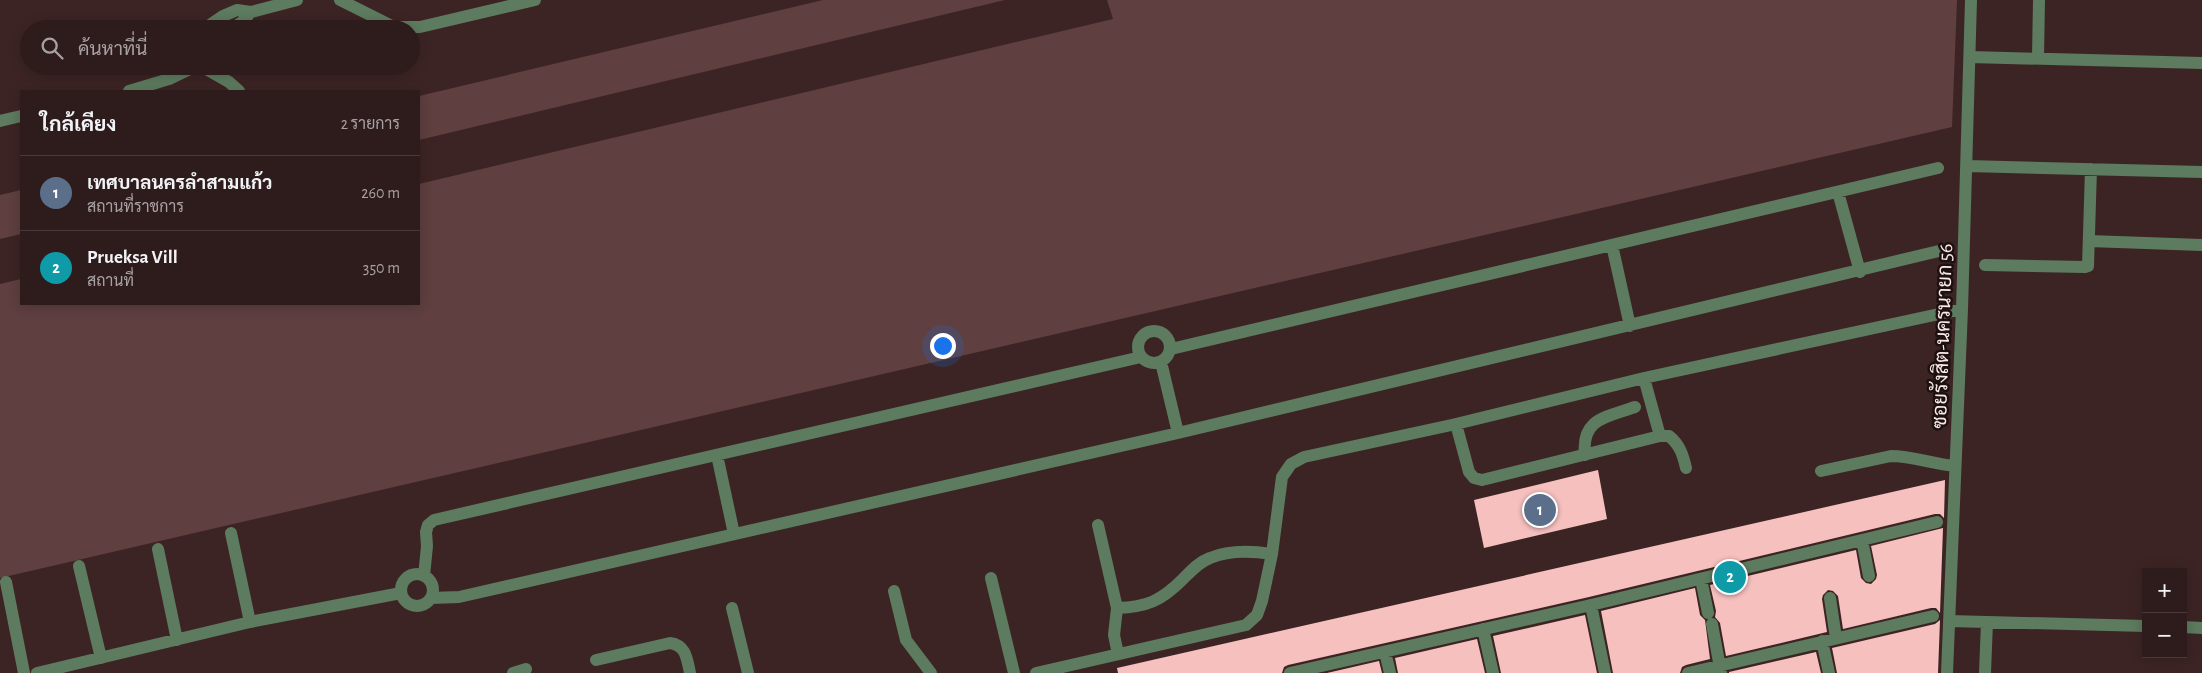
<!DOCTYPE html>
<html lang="th">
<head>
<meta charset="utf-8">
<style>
  :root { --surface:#2e1b1b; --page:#3a2828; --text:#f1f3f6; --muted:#a7a1a3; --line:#49393a; --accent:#8c9099 }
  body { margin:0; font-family:"Alegreya Sans",Sarabun,sans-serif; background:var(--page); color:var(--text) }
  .controls { position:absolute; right:15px; bottom:15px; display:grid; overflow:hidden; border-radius:0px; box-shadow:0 2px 12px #0003 }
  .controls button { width:45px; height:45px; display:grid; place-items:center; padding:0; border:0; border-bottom:1px solid var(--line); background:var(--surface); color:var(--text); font:25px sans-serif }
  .you { position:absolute; left:942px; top:345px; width:18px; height:18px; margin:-12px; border:4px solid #fff; border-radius:50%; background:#1a73e8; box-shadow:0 0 0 8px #1a73e833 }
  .badge { display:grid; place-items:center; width:32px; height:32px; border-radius:50%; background:var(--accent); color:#fff; font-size:16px; font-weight:700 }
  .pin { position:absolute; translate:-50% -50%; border:2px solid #fff; box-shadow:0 1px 5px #0006 }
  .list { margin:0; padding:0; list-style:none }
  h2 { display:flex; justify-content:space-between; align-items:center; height:65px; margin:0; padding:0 20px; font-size:21px }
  h2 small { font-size:16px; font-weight:400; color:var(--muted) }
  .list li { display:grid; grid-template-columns:32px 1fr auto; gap:15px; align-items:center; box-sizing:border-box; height:75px; padding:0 20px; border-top:1px solid var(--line) }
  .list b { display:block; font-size:19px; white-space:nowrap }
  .list p { margin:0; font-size:16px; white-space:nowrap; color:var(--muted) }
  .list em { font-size:16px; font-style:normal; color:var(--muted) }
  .icon { flex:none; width:28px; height:28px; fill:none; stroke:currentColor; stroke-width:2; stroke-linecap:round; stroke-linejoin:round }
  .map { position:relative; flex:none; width:2202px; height:673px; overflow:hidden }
  .search { position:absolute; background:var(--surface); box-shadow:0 2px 12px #0003; left:20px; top:20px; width:400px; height:55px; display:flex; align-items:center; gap:12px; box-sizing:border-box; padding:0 18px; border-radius:28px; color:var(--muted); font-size:19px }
  .panel { position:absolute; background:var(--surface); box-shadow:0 2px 12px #0003; left:20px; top:90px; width:400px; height:215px; border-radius:0px }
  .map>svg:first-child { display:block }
  .green { fill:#5f3f3f }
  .building { fill:#f6c0bf }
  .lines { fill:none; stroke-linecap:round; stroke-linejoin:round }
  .minor { stroke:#5d7b5f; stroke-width:12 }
  .labels { text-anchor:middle; stroke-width:5; stroke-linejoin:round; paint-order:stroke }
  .street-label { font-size:20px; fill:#fceaea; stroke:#1c1110 }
</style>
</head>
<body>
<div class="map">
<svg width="2202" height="673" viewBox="0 0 2202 673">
  <rect width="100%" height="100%" fill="#3d2424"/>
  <path class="green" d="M823,0H1005L419,140V96Z
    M1107,0H1957L1952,127L0,578V284L21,279V304H419V184L1113,19Z
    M21,190V234L0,239V195Z"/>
  <path class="building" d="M1598,470L1607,519L1484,548L1474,500Z
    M1945,480L1944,518L1940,514H1935L1589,597L1288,665L1284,667L1282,673H1118L1117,668Z
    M1943,528L1940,613L1936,608H1931L1843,629L1838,596L1833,591L1828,590L1823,595L1822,599L1827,632L1726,656L1720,623L1715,617L1716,611L1710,585L1856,550L1861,578L1866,583L1871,584L1876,579L1877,575L1871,546Z
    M1695,588L1700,615L1705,620L1710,659L1686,665L1682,667L1680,673H1613L1601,611Z
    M1585,615L1597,673H1501L1493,636Z
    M1940,620L1938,673H1837L1832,648L1935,624Z
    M1477,639L1485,673H1398L1395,658Z
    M1816,652L1821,673H1729V672Z
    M1379,661L1382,673H1327Z"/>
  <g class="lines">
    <path class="minor" d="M340,0L394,27H420L535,0
      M204,29L223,16L237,10L251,12L297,0
      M231,29L242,22L251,12
      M1970,57L2202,63
      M2038,57L2039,0
      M201,66L229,82L239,91
      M129,91L169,79L196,66
      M0,121L21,116
      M1967,166L2202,172
      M1838,192L1860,272
      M2089,241L2202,245
      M1612,245L1630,326
      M1985,265L2085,267L2088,266L2091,169
      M1138 347a16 16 0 1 1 32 0a16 16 0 1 1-32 0Z
      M1171,349L1938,168
      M1161,362L1178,433
      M1644,378L1660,436H1669C1680,445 1683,455 1686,468
      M1456,424L1469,472L1474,478L1482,480L1660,436
      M717,455L734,534
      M1585,455C1581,418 1607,417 1635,407
      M1821,471L1891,456C1912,456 1933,464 1955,466
      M1098,525L1117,608
      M231,533L250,622
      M1862,540L1869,576
      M158,549L177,640
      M79,566L101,658
      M401 590a16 16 0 1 1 32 0a16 16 0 1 1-32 0Z
      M424,576L427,546L426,532L428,525L434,520L1141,357
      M991,578L1014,673
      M1701,579L1708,613
      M6,582L24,673
      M894,591L906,640L931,673
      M431,598L459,597L1178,433L1943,250
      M1830,598L1836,638
      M1591,605L1605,673
      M732,608L748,673
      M1949,621L2146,626
      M1712,624L1721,673
      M2183,627L2202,628
      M1483,629L1493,673
      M1822,641L1829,673
      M1385,652L1390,673
      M1118,654L1114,635L1117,608C1147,607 1161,601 1183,579C1191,571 1199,562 1210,558C1229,550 1252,551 1272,554
      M596,660L670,643C686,645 687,659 690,673
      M37,673L250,622L401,593
      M513,673L526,669
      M1036,673L1246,625L1257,615L1262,601L1272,554L1282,477L1291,464L1304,457L1456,424L1644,378L1962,309
      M1290,673L1591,605L1937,522
      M1688,673L1933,616
      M1947,673L1962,309L1971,0
      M1985,673L1987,622"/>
  </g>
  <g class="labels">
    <g class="street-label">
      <text transform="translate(1942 336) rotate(-88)" y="7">ซอยรังสิต-นครนายก 56</text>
    </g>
  </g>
</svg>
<div class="controls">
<button>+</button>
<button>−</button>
</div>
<div class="you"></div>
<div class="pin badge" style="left:1540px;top:510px;background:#5c6f8a">1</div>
<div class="pin badge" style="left:1730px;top:577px;background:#0f9aa8">2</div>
<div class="search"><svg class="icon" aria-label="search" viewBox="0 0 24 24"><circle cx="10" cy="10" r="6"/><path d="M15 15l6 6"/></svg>ค้นหาที่นี่</div>
<section class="panel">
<h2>ใกล้เคียง<small>2 รายการ</small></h2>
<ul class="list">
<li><span class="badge" style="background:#5c6f8a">1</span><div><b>เทศบาลนครลำสามแก้ว</b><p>สถานที่ราชการ</p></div><em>260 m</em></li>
<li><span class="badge" style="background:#0f9aa8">2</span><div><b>Prueksa Vill</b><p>สถานที่</p></div><em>350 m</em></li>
</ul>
</section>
</div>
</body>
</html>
